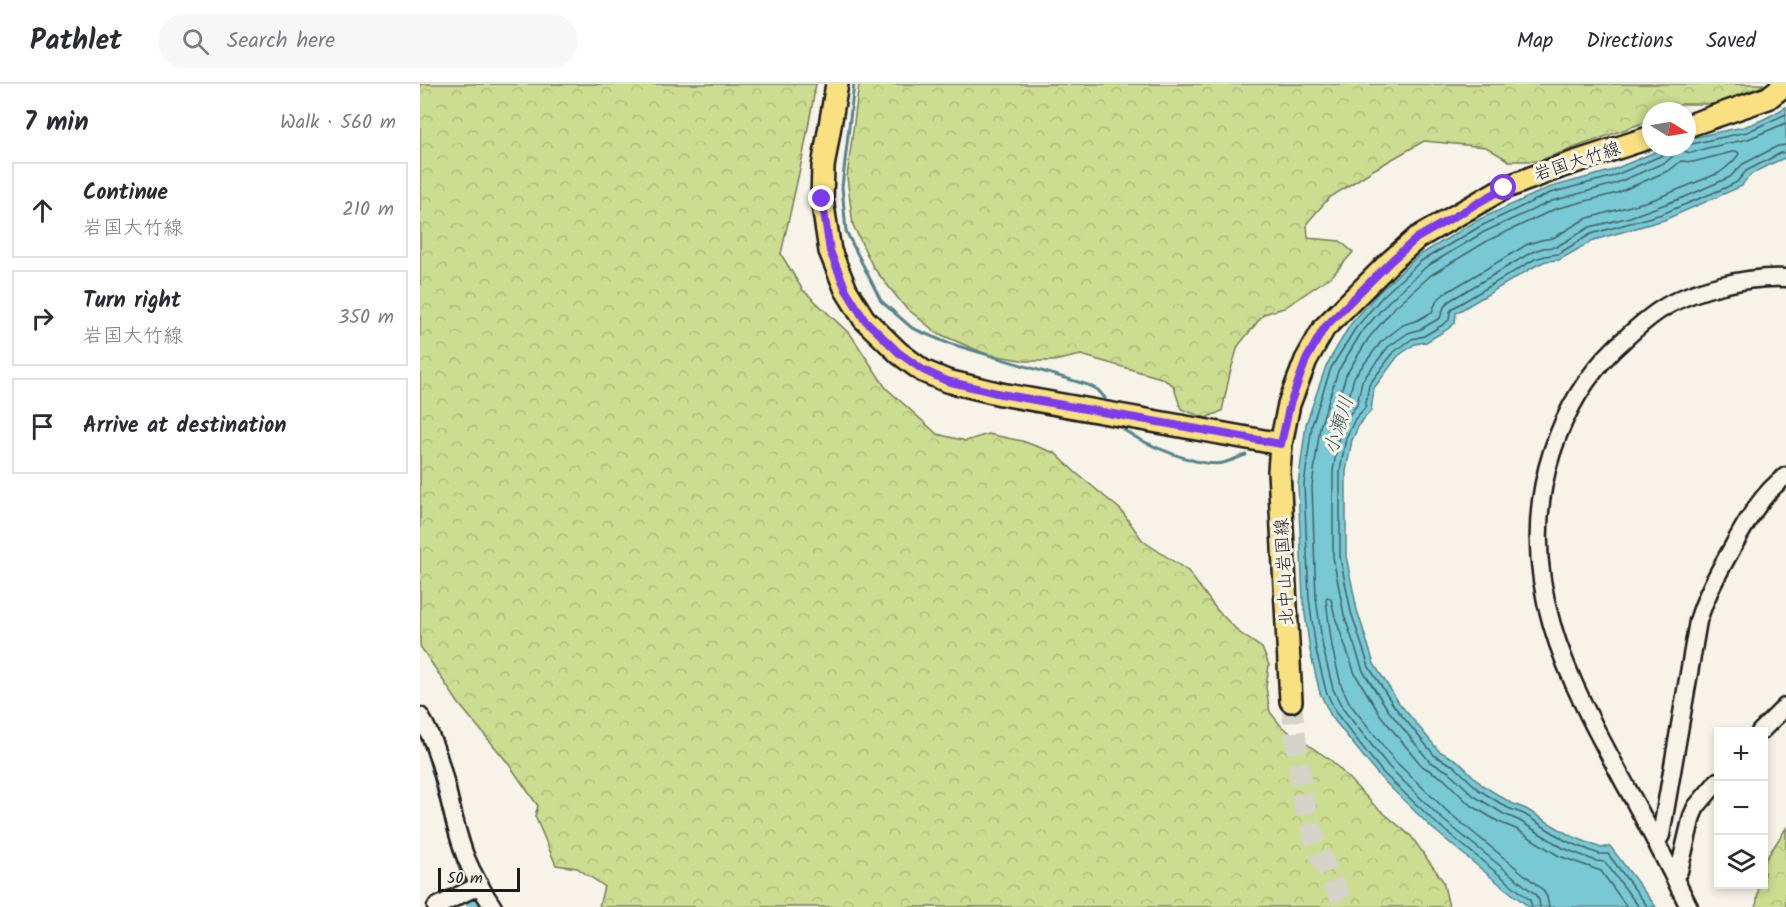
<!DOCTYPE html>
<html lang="en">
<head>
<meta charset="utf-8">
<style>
  :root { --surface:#fff; --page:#f7f7f7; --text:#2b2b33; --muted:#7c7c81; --line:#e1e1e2 }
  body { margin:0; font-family:Kalam,"Klee One",sans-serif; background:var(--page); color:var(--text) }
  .controls { position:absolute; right:18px; bottom:18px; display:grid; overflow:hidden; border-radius:0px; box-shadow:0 3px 9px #0003 }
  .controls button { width:54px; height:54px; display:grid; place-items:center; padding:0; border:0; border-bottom:2px solid var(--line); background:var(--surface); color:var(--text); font:30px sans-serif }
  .compass { position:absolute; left:1222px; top:18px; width:54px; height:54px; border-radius:50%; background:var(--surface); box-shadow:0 3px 9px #0003; rotate:101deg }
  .scale { position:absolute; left:18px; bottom:15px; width:82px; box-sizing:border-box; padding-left:6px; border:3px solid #1c1c1c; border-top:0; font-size:16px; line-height:21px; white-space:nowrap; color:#1c1c1c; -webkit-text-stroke:4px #f7f3e8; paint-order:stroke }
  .stop { position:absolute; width:18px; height:18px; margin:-14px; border:4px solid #7c3aed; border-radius:50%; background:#fff }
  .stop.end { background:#7c3aed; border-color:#fff; box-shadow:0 2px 6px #0008 }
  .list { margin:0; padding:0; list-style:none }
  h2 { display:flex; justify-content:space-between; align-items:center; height:78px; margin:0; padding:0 24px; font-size:26px }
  h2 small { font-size:20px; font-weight:400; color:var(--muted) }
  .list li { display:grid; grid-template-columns:39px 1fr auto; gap:18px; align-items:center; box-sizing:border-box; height:96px; margin:0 12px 12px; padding:0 12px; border:2px solid var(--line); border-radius:0px }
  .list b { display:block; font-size:22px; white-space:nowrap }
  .list p { margin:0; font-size:20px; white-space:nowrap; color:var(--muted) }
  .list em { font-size:20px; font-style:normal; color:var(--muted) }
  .icon { flex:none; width:33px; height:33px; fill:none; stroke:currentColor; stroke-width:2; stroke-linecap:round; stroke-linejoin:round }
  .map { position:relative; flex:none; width:1366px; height:823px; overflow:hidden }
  header { display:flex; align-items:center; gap:36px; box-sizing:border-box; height:84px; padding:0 30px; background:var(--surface); border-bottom:2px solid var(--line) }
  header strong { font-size:28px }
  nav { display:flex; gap:33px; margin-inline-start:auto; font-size:21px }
  .search { width:420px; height:54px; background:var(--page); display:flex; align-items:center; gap:15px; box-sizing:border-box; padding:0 21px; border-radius:33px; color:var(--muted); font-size:22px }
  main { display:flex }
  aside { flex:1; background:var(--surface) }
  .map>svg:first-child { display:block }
  .forest { fill:url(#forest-crowns); stroke:#747c56; stroke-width:1.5 }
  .water { fill:#79c9d5; stroke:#54848b; stroke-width:1.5 }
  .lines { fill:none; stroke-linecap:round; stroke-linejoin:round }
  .shore { stroke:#416166; stroke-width:1.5 }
  .stream { stroke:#54848b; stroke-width:3 }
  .river { stroke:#79c9d5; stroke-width:20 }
  .major-tunnel { stroke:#d6d3c9; stroke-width:21; stroke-dasharray:21 10; stroke-linecap:butt }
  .minor-casing { stroke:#1c1c1c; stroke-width:21 }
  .major-casing { stroke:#1c1c1c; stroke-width:26 }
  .minor { stroke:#f7f3e8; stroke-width:16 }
  .major { stroke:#f9e181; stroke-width:21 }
  .route { stroke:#7c3aed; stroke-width:8 }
  .labels { text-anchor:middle; stroke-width:6; stroke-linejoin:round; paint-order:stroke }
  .street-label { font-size:18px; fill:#1c1c1c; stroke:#f7f3e8 }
  .water-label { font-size:20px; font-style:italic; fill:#3d595d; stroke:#f7f3e8 }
</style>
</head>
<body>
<header>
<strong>Pathlet</strong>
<div class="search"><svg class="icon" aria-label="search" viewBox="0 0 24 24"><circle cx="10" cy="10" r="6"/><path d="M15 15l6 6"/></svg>Search here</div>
<nav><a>Map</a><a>Directions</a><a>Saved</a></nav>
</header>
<main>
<aside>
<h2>7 min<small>Walk · 560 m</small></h2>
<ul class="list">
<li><svg class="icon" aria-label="ahead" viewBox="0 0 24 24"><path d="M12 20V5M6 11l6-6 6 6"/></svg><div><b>Continue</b><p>岩国大竹線</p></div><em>210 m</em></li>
<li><svg class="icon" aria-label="right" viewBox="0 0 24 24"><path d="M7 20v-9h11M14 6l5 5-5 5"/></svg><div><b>Turn right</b><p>岩国大竹線</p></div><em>350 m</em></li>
<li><svg class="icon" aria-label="arrive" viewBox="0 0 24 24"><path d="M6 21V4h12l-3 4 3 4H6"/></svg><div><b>Arrive at destination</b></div></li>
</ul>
</aside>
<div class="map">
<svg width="1366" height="823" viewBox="0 0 1366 823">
  <defs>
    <pattern id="forest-crowns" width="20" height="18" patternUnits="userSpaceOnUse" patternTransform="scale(1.5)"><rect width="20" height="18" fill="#ccdc90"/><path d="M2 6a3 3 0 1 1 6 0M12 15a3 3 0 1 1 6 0" fill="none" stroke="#afbc7c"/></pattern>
  </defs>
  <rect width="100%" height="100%" fill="#f7f3e8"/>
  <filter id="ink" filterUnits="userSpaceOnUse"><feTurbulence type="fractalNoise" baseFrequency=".0167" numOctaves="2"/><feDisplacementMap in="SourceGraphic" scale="12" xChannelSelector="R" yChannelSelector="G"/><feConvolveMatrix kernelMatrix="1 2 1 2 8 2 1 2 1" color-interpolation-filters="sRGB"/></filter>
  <g filter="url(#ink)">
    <path class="forest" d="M0,0H396L383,71L361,170L382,205L431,251L466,304L517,350L546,357L568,350L602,357L635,369L655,388L701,426L723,457L768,487L797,526L820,549L842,564L849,581L846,603L850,628L862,643L912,677L954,721L991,752L1023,797L1029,823H179L184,802L157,784L136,781L115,732L118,722L88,679L39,620L0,562Z
      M439,0H1343L1340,3L1296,20H1262L1250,27H1231V36L1118,77H1089L1066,63L1004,57L953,86L909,114L887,139L888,154L920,157L933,168L913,191L864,224L844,230L818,262L810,289L802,327L786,334L761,325L753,301L741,294L661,271L634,277H606L566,270L517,249L484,222L453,183L433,141L427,93Z
      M1366,744V823H1336L1339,801L1344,800V778Z"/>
    <path class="water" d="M1366,23V73C1353,80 1328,87 1322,102L1244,136L1174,156L1139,176L1126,177L1117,181L1036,229L1035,239L1028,245L1006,258L995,260L978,272L954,304L951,327L940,339L932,356L926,387V472L937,526L954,580L979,619L1019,667L1038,677L1062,701L1091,719L1106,725L1149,751L1181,764L1190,762L1236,823H1109L1072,794L1012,744L959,692L911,632L900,609L890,567L883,515L878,401L886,340L906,282L930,241L958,209L998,172L1058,136L1128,104L1190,87L1247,63H1267V56C1285,50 1304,47 1323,43C1338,39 1353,31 1366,23Z"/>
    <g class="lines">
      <path class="shore" d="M1267,61L1327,48L1366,30
        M1316,67L1319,69C1317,75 1305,85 1299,89L1235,115L1165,135L1133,154L1121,156L1108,160L1024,210L1017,216L1012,228L998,236L983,241L961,258L934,293L928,318L920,328H915L926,291L948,255L974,224L1011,191L1069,156L1135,125L1197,109L1250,86L1261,77L1273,78Z
        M1112,823L1110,816L1016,739L963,689L916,629L906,607L896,566L889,514L884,401L892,341L911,284L935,245L962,213L1001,177L1061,142L1130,109L1191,93L1243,71L1246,68L1247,63
        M1120,823L1119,816L1115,810L1021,734L969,683L923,625L913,605L903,564L896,514L892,402L900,343L918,287L941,249L968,218L1006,183L1064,148L1132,117L1194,100L1246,78L1252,73L1256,65L1271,69L1287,64L1328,55L1366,39
        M1129,823L1127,813L1122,805L1027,727L975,677L930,620L921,601L912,563L906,516L907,513L911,515L915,533L935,590L961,632L1002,682L1024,695L1049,720L1079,738L1096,745L1139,772L1181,787L1207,823
        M1219,823L1185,778L1176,777L1143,764L1100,737L1084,730L1054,712L1029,688L1010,678L968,626L943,587L924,531L913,473V387L919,351L929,331L937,321L942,297L968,263L988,249L1001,245L1020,234L1024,223L1029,217L1112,168L1123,164L1136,163L1170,143L1210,133L1265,113L1310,93L1323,80L1358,62L1366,61
        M1228,823L1188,770H1179L1146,757L1104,730L1088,724L1059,706L1034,682L1015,672L974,622L949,583L931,528L920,473V387L926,354L935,335L945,324L949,301L974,268L992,255L1004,252L1024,240L1029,236L1030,228L1033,224L1115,175L1125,172L1138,170L1171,150L1242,130L1305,104L1317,98L1326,87L1361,69L1366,68"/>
      <path class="stream" d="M434,0L422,103L426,147L461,217L492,244L525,258L668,301L678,306L685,314
        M704,346C724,360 779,384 803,379C811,377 819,373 826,371
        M0,649C19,699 26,753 46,802"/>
      <path class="river" d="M46,804L60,823"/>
      <path class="major-tunnel" d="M871,617L884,719L899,769L925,823"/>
      <g class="minor-casing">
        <path id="minor" d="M0,632C26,674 28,728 46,774C53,791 63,808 73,823
          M1340,648L1366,622
          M1237,758L1241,751L1278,537C1286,511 1298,489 1311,466C1326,439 1341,410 1366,392
          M1254,793L1259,787L1272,732L1276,723L1298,697
          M16,823L60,801
          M1269,823C1249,783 1228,742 1206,702C1148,595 1092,493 1132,368C1145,328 1165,293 1195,264C1209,251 1223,237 1240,226C1272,205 1328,192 1366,194"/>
      </g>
      <g class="major-casing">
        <path id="major" d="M417,0L403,83L402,115L410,167L426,206L444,235L479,269L503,287L527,297L581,310L861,360
          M1267,42L1348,14L1366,0
          M871,617L859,387L861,360L869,320L886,276L904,244L971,177L997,154L1084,104L1140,83L1231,53"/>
      </g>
      <use href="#minor" class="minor"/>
      <use href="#major" class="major"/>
    </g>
  </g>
  <g class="lines" filter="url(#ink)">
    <path class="route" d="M402,115L410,167L426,206L444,235L479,269L503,286L527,297L581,310L861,360L870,320L886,276L904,244L971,177L997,154L1084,104"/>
  </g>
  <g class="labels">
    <g class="street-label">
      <text transform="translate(1157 77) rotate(-18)" y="6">岩国大竹線</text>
      <text transform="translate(864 488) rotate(-93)" y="6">北中山岩国線</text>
    </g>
    <g class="water-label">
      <text transform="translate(918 341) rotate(-73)" y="7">小瀬川</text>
    </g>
  </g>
</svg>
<div class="controls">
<button>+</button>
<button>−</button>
<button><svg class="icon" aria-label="layers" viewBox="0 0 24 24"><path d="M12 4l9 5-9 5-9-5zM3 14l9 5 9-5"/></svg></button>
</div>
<svg class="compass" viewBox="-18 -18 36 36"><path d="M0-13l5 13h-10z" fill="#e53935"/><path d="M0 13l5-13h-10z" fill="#7c7c81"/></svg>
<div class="scale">50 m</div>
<div class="stop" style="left:1084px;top:104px"></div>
<div class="stop end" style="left:402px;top:115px"></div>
</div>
</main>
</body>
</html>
